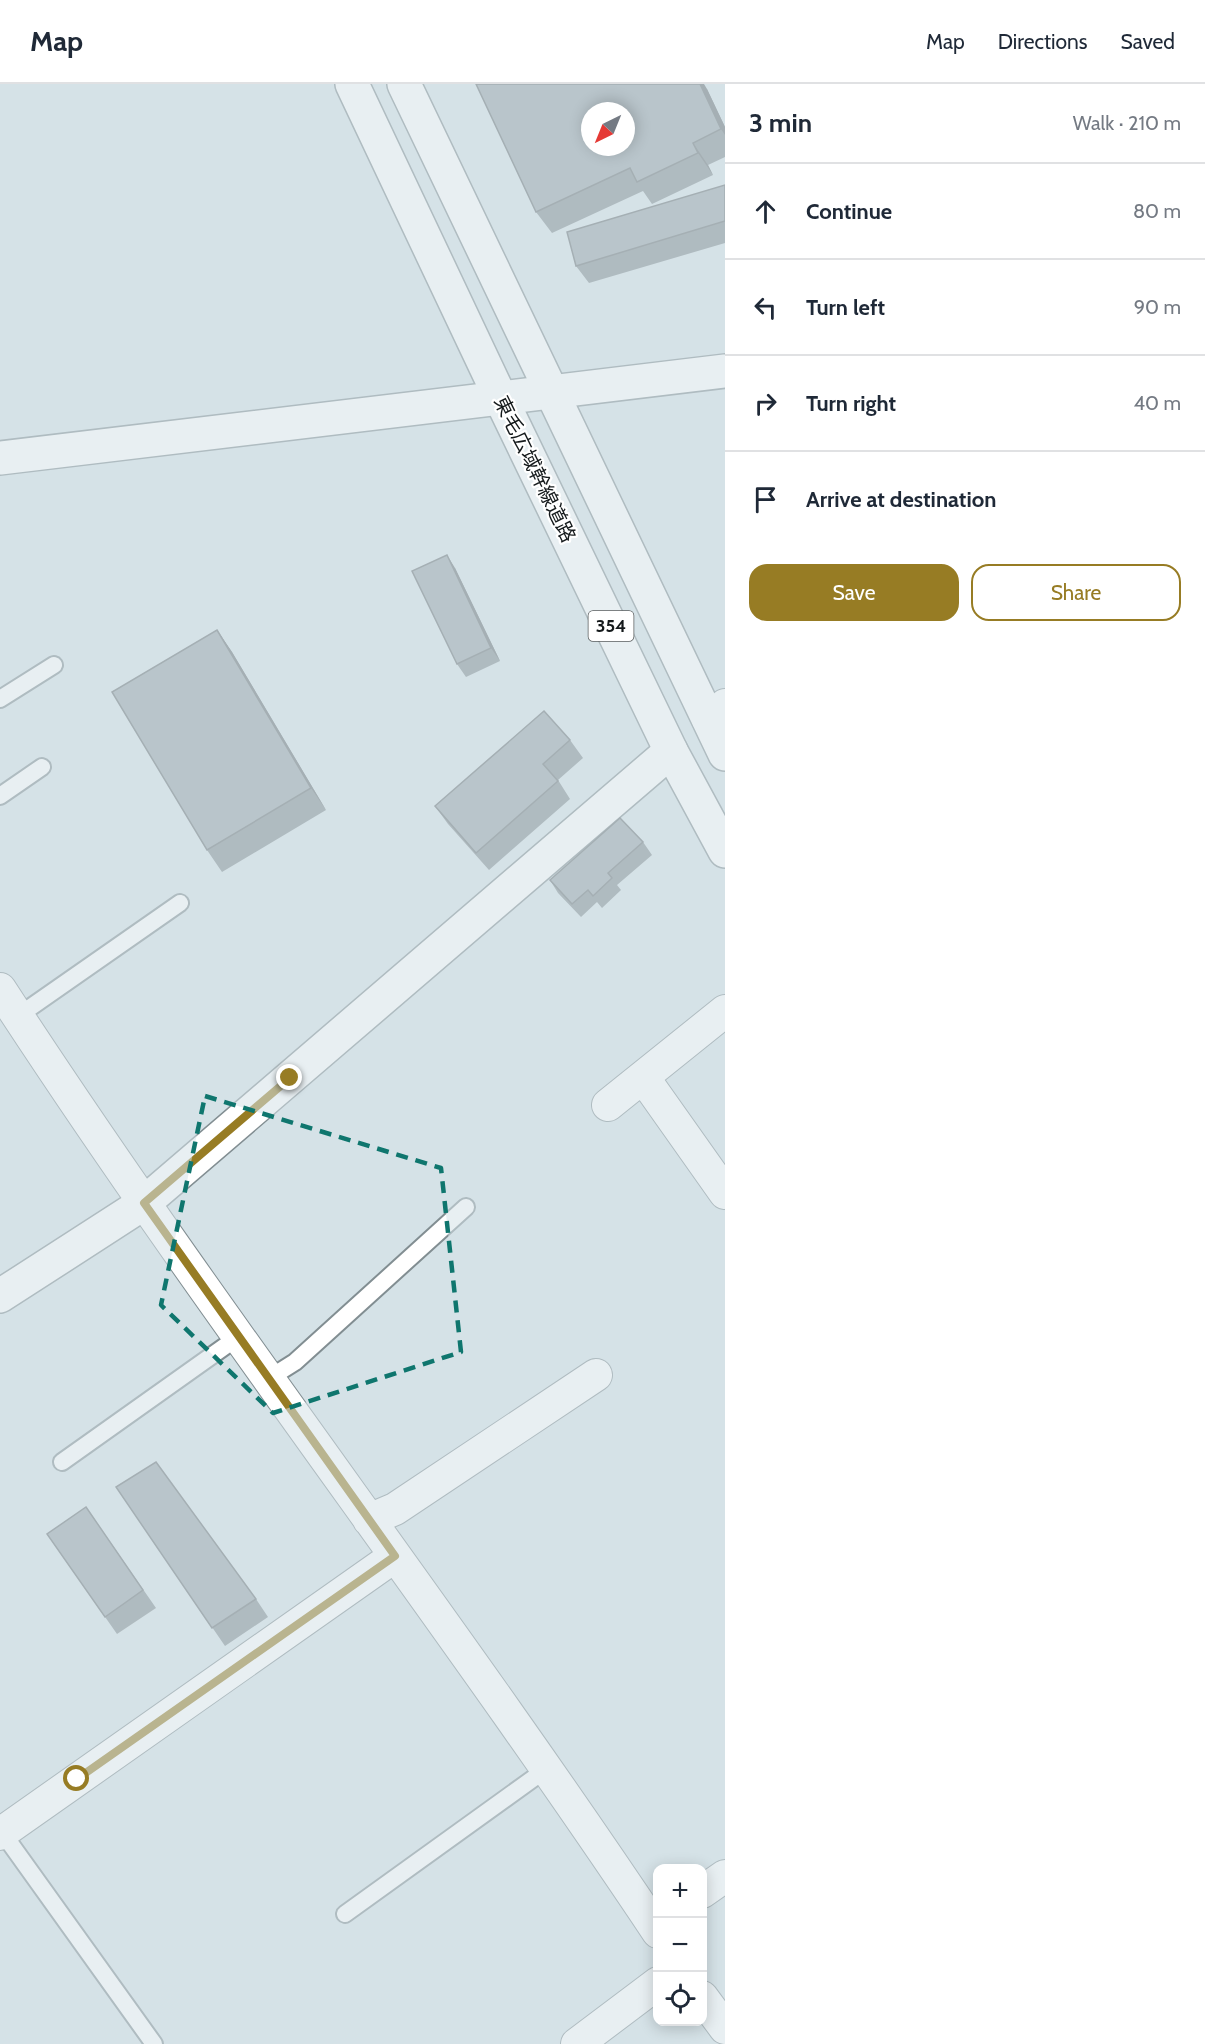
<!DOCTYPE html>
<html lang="en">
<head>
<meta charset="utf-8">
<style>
  :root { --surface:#fff; --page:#f6f6f7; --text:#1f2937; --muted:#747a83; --line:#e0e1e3; --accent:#977c24 }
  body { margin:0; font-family:Cabin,"Noto Sans JP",sans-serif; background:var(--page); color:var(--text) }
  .controls { position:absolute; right:18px; bottom:18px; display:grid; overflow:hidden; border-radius:12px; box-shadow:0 3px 15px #0003 }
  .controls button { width:54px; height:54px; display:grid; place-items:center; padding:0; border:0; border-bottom:2px solid var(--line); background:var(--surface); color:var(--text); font:30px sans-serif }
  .compass { position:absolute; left:581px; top:18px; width:54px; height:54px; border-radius:50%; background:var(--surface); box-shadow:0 3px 15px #0003; rotate:223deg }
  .stop { position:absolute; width:18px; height:18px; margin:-14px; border:4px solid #977c24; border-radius:50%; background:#fff }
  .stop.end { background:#977c24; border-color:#fff; box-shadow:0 2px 6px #0008 }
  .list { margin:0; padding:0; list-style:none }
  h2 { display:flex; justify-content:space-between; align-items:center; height:78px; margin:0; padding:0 24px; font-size:26px }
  h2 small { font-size:20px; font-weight:400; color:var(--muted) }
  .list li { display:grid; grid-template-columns:39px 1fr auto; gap:18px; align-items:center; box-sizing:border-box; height:96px; padding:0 24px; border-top:2px solid var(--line) }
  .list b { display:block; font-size:22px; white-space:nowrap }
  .list em { font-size:20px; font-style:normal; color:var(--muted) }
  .actions { display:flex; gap:12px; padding:18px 24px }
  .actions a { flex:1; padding:14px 0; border:2px solid var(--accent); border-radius:18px; text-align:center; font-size:21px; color:var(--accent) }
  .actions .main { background:var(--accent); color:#fff }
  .icon { flex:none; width:33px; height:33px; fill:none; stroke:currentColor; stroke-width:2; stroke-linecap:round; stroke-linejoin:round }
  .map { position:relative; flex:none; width:725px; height:1960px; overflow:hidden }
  header { display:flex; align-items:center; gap:36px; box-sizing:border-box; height:84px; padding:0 30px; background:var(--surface); border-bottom:2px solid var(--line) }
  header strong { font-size:28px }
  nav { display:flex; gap:33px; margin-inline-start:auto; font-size:21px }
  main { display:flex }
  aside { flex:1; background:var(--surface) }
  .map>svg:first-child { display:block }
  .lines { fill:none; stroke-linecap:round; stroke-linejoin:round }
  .lane-casing { stroke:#828e92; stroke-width:20 }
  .street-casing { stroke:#828e92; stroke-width:34 }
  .secondary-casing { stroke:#828e92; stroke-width:36 }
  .highway-casing { stroke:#828e92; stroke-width:36 }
  .lane { stroke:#fff; stroke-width:16 }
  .street { stroke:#fff; stroke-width:32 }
  .secondary { stroke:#fff; stroke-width:33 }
  .highway { stroke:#fff; stroke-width:33 }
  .wall { fill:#828c90 }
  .shaded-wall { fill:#6a7276 }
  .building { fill:#97a3a8; stroke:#6a7276; stroke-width:1.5; fill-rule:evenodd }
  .route { stroke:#977c24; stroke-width:8 }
  .marked { fill:none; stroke:#0f766e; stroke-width:4.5; stroke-dasharray:12 8; stroke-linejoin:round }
  .labels { text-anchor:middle; stroke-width:4.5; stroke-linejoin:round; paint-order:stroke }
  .shield { fill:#fff; stroke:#5a5e5f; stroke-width:1.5 }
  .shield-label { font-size:18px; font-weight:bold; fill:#14191b }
  .street-label { font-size:20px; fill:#14191b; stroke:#fff }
</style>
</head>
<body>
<header>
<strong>Map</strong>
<nav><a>Map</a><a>Directions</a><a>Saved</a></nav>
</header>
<main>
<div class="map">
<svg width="725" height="1960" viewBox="0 0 725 1960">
  <rect width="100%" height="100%" fill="#d5e2e7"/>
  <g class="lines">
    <g class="lane-casing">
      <path id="lane" d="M0,615L54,581
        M0,712L42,683
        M18,932L180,819
        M268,1295L295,1278L466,1123
        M62,1378L238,1253
        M2,1748L154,1960
        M345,1830L545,1686"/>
    </g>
    <g class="street-casing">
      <path id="street" d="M708,635L725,621
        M0,905C209,1226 445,1529 658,1848
        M643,993L725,1109
        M608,1021L725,927
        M369,1436L395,1425L596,1291
        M0,1750L395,1472
        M702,1808L725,1792
        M702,1913L725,1944
        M577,1960L658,1899"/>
    </g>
    <g class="secondary-casing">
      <path id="secondary" d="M0,374L725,287
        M0,1212L144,1119L671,667"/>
    </g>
    <g class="highway-casing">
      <path id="highway" d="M352,0L501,315L671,667L725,767
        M404,0L725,670"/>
    </g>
    <use href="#lane" class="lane"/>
    <use href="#street" class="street"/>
    <use href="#secondary" class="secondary"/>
    <use href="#highway" class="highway"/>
  </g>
  <path class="wall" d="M707,5L725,43V73L708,81L713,91L652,120L643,107L552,149L536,128Z
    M725,101V159L589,199L576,182Z
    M455,484L500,577L466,593L457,580Z
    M217,546L232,568L326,726L222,788L207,766Z
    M570,656L583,674L558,696L570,715L489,786L448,740L435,722Z
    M643,758L652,771L617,801L621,806L602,824L597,818L581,833L558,809L550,796Z
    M116,1403L256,1515L268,1533L225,1562Z
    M86,1423L156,1524L117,1550L47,1450Z"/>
  <path class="shaded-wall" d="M700,0H704L707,5L725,43V51L721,45Z
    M693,59L708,81L713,91L698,69Z
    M447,471L455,484L500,577L491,564Z
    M217,546L232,568L326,726L311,704Z"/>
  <path class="building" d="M476,0H700L721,45L693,59L698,69L637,98L630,84L536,128ZM590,27H626V63H590Z
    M725,101V137L576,182L567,148Z
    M447,471L491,564L457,580L412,487Z
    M217,546L311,704L207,766L112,608Z
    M544,627L570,656L543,680L558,697L476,769L435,722Z
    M620,734L643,758L608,789L612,794L593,812L588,806L572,820L550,796Z
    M156,1378L256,1515L212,1544L116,1403Z
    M86,1423L143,1506L105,1533L47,1450Z"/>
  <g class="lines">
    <path class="route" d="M77,1695L395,1472L144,1119L290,994"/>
  </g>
  <path d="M0 0H725V1960H0ZM205,1012L441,1084L461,1268L273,1329L161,1221Z" fill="#d5e2e7" fill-opacity=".55" fill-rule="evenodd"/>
  <path class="marked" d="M205,1012L441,1084L461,1268L273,1329L161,1221Z"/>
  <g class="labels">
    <rect class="shield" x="588.5" y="527" width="45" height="30" rx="4.5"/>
    <g class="shield-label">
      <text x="611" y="548">354</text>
    </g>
    <g class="street-label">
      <text transform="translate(535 385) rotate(64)" y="7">東毛広域幹線道路</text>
    </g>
  </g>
</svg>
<div class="controls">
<button>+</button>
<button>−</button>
<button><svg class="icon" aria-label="locate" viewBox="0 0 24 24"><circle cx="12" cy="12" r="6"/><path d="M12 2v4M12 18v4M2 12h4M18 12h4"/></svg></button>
</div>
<svg class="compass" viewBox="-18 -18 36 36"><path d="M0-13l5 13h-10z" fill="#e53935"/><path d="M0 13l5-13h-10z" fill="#747a83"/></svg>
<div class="stop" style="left:77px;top:1695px"></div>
<div class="stop end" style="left:290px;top:994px"></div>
</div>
<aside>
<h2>3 min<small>Walk · 210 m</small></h2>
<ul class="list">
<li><svg class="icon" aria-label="ahead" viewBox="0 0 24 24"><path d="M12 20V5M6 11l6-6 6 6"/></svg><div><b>Continue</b></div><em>80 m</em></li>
<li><svg class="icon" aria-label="left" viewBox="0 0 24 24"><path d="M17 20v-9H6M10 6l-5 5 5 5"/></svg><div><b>Turn left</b></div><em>90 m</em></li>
<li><svg class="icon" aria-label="right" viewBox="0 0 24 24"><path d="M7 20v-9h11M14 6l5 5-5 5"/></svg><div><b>Turn right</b></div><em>40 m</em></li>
<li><svg class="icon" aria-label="arrive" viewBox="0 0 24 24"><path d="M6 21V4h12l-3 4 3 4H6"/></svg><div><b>Arrive at destination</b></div></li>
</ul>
<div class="actions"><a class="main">Save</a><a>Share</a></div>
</aside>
</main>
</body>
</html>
